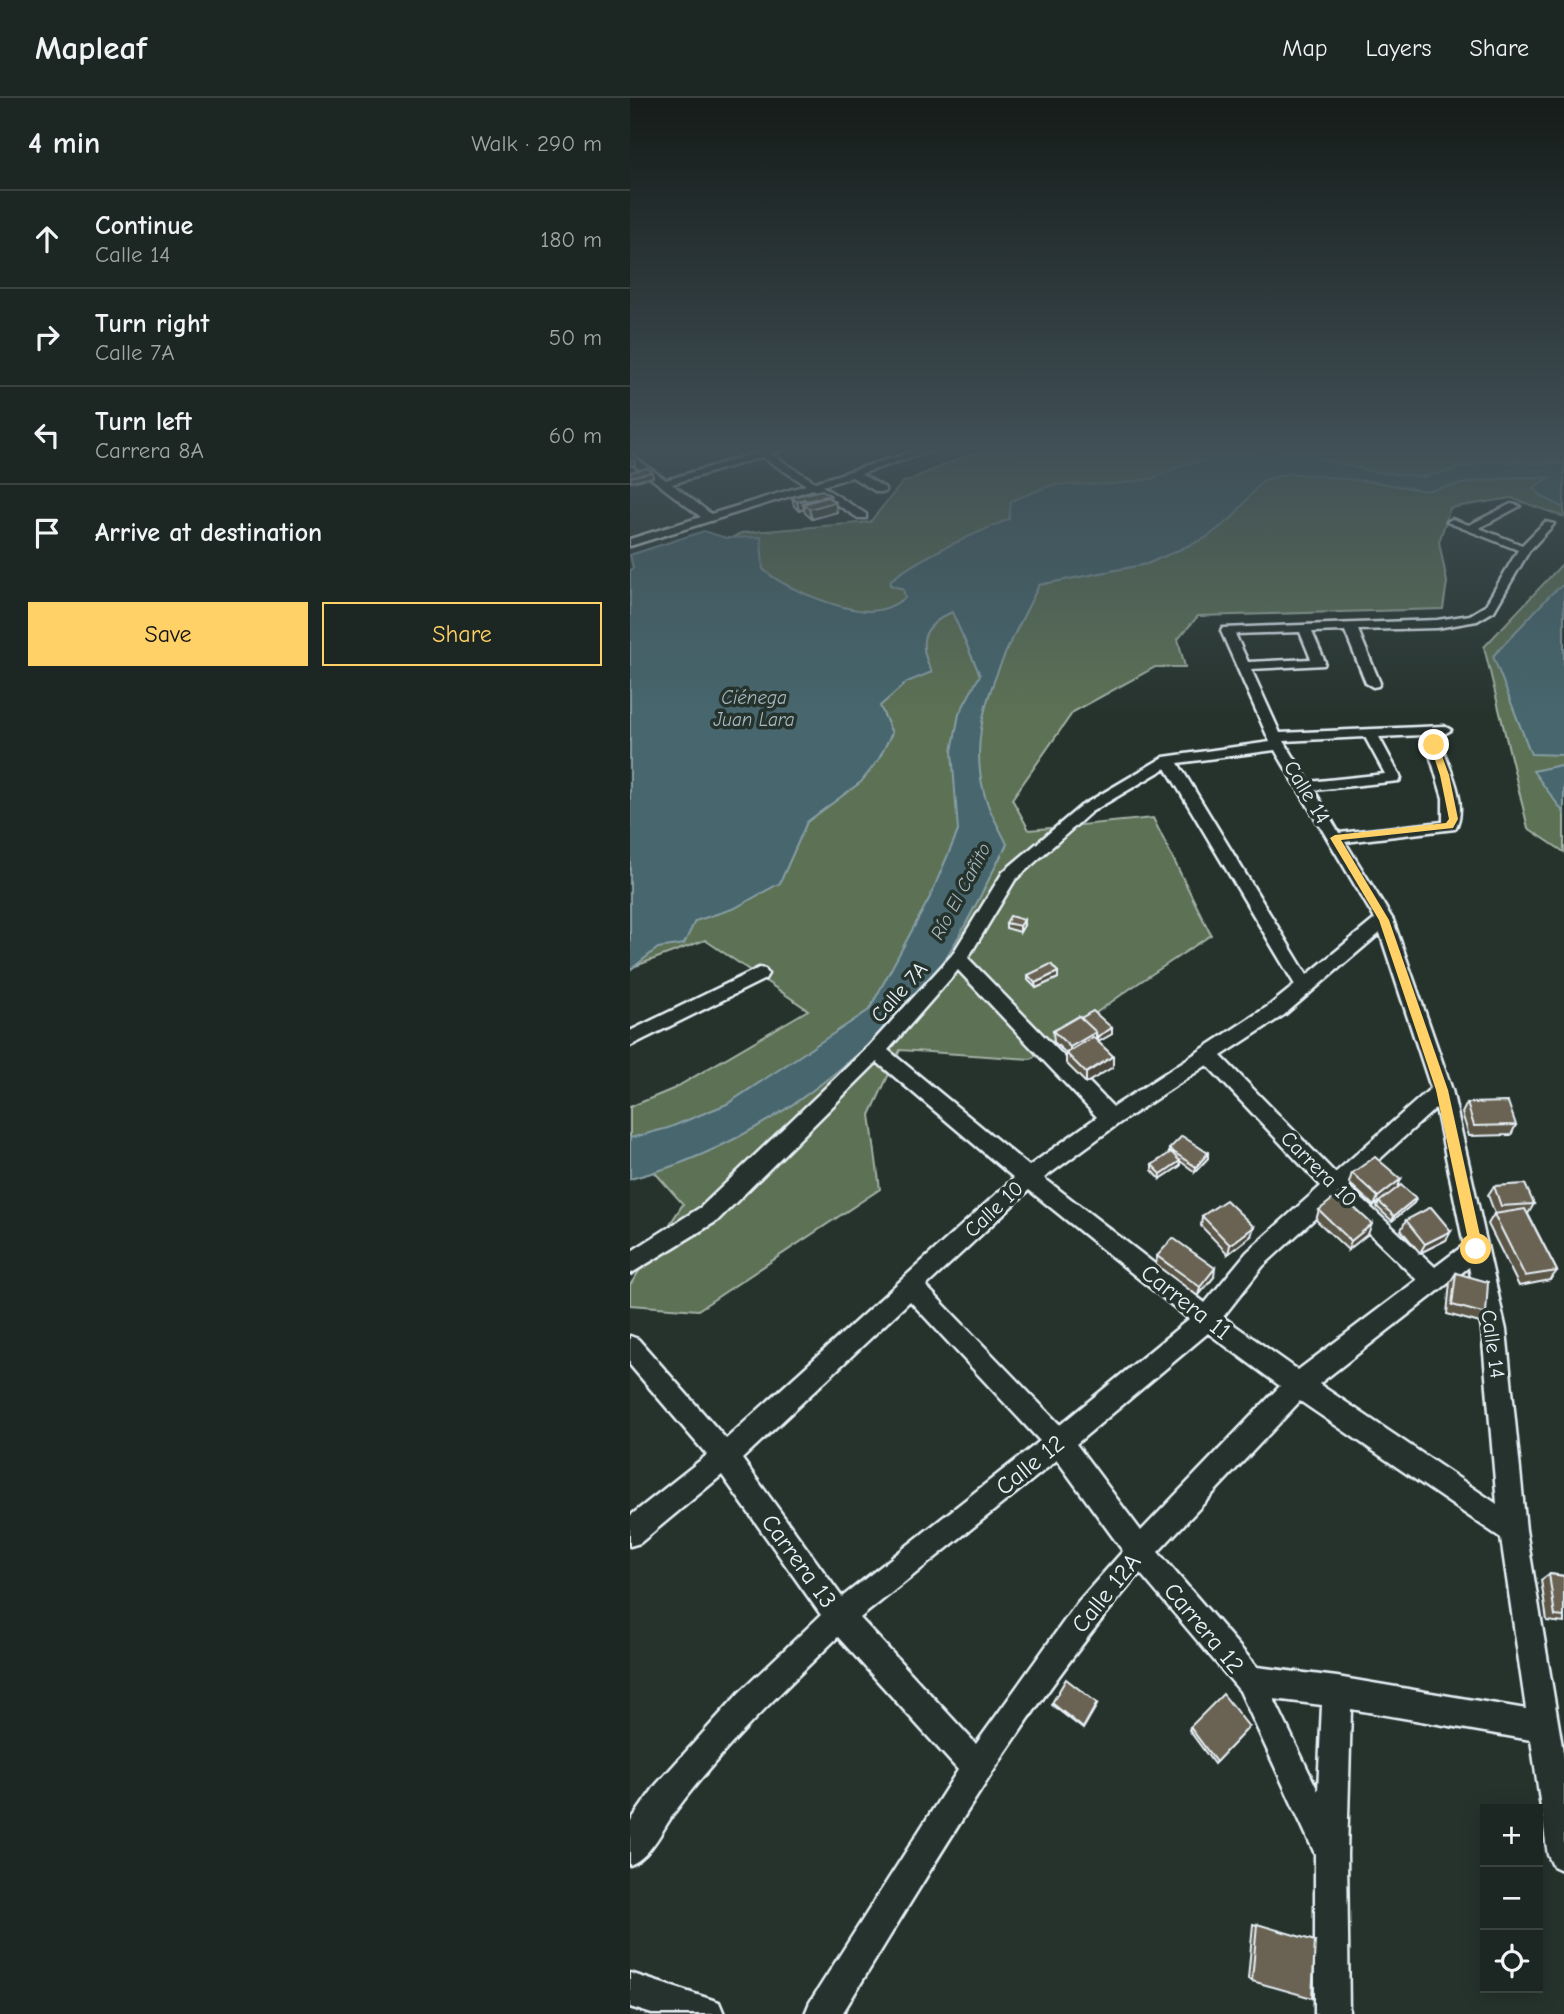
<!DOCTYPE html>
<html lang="en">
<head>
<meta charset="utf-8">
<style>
  :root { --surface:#1c2622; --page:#252e2a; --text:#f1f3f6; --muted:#a0a5a5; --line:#3a4340; --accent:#ffd166 }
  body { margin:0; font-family:"Comic Neue",sans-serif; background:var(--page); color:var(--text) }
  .controls { position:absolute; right:21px; bottom:21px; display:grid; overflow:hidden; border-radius:0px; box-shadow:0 4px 18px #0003 }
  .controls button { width:63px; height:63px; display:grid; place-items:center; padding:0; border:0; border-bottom:2px solid var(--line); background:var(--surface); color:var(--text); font:35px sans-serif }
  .stop { position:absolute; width:21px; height:21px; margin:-16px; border:5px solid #ffd166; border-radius:50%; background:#fff }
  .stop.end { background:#ffd166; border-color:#fff; box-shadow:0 2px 7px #0008 }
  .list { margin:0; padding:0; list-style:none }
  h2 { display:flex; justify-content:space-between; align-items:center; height:91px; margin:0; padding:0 28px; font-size:30px }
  h2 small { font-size:23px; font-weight:400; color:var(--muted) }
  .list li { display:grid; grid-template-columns:46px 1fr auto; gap:21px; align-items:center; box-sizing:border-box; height:98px; padding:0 28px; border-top:2px solid var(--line) }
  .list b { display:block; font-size:26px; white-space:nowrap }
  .list p { margin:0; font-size:23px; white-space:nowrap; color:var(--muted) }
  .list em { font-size:23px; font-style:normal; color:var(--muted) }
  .actions { display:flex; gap:14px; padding:21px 28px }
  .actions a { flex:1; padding:16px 0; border:2px solid var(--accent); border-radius:0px; text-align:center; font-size:24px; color:var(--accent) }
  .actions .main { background:var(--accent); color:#111 }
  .icon { flex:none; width:38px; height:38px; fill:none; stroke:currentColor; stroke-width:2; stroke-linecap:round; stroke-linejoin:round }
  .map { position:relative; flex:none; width:934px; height:1916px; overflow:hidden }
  header { display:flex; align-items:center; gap:42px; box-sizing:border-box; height:98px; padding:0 35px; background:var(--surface); border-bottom:2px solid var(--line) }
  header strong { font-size:33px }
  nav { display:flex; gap:38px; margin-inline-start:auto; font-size:24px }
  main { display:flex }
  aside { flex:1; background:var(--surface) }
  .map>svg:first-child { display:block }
  .green { fill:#5d7155; stroke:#a2b1a6; stroke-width:2 }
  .water { fill:#47666d; stroke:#879ea5; stroke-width:2 }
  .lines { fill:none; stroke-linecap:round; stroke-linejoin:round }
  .street-casing { stroke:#e8f1f8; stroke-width:5 }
  .street { fill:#26332d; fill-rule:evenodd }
  .wall { fill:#5b5647; stroke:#e8f1f8; stroke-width:2 }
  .shaded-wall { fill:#4a463a; stroke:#e8f1f8; stroke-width:2 }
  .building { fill:#6a6453; stroke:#e8f1f8; stroke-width:2 }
  .route { fill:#ffd166 }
  .labels { text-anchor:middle; stroke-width:7; stroke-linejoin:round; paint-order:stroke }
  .far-water-label { font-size:19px; font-style:italic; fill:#a8b9c0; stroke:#26332d }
  .street-label { font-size:21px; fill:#e8f1f8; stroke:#26332d }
  .near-street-label { font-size:24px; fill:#e8f1f8; stroke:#26332d }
</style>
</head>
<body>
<header>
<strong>Mapleaf</strong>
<nav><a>Map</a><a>Layers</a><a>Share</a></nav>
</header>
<main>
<aside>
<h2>4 min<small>Walk · 290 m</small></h2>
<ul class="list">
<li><svg class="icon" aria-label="ahead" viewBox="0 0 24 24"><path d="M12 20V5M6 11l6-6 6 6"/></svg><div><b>Continue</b><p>Calle 14</p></div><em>180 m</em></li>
<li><svg class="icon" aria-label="right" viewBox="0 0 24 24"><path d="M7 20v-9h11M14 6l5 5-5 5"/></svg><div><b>Turn right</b><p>Calle 7A</p></div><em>50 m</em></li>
<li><svg class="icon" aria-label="left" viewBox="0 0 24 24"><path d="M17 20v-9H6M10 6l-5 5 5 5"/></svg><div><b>Turn left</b><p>Carrera 8A</p></div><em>60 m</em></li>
<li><svg class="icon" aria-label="arrive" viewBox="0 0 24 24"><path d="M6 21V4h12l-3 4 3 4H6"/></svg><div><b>Arrive at destination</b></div></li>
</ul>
<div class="actions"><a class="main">Save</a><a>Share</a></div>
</aside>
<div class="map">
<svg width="934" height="1916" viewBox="0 0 934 1916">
  <rect width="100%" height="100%" fill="#26332d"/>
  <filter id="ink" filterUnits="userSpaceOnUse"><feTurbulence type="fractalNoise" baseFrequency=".0143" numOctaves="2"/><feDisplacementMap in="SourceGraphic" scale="14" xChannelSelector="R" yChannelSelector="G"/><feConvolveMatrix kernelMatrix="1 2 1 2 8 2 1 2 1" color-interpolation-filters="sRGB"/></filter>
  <g filter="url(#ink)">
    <path class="green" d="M426,349H934V419L881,400L820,410L809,444L817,484L813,511L568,518L548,541L555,569H525L443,614L382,701L399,732L523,720L581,837L501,890L401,961L270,952L240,1017L250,1091L68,1212L0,1207V1187L53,1106L21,1070L0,1081V1009L43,991L178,912L75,842L0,870V492L111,435L240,424L272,385L338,357Z
      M934,464V754L898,730L854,549Z"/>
    <path class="water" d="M643,350L741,373L793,379L860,363L934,366V410L913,399L903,390L919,380L891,379L847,383L795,393L752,385L659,375L632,383L602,420L576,440L517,466L409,487C376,555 329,630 358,707C363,720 371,733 377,746C355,788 335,832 308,872C292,896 271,916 251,935C180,1002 95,1057 0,1081V1040L38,1030L97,1006L239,912L300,799L328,733L322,653L329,616L350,577L322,514C291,529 287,545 302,574L277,584L250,608L262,635L249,661L231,684L177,724L150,785L105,810L65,823L54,846L28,850L0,872V473L3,470L0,457L74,433L96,440L131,439L133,471C153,490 212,513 240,513C252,513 265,507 275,500L273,491L260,487L261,482C296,455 339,439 379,421L381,403L422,387L484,386L521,381L555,366Z
      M934,486V657L901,656L863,558L921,496Z
      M926,668L934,669V715L903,673Z"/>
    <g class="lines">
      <g class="street-casing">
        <path id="street" d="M118,349H129L135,352L161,349L141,356L185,384L298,349H312L231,376L255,390V394H247L222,379L192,388L236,416V420H228L183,391L0,448V441L71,419L0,364V356L36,382L126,355ZM132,359L176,387L81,416L42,386Z
          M881,406L890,408L849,430L892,447L915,424L924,426L899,453L864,513L847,523L807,530L728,532L750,585L748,588L743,589L736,585L715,533L682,534L695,564L694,567L621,571L650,635L814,628L821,632L814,636L749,639L771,680L769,683L684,692L709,735L813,724V700L797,647L804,643L811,647C820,671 839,707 825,731L715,744L763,822L822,992L876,1232L896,1432L934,1660V1773L923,1768L918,1757L901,1642L721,1611L717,1756L719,1916H685V1756L610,1593L510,1475C394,1610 305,1766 212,1916H175L180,1904L328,1672L208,1539C152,1593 94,1648 47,1711C33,1729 22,1758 0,1767V1724L26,1687L110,1594L191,1517L92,1377L10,1445L0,1448V1418L77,1357L0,1267V1238L8,1241L96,1341L384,1080L247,964L87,1123L0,1176V1154L71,1109L239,948L322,857L373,774L451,708L534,659L640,644L591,533L593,530L807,522L840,517L855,508L888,452L817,424L822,421L839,427ZM670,534L681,561L618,564L605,536ZM735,639L755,676L679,684L654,643ZM645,652L745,821L677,877L548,665ZM536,670L665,887L640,907L483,1009L338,860L385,782L461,714ZM750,835L801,990L705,1075L591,958L654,917ZM328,872L467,1019L399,1068L258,952ZM577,967L691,1088L617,1154L575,1205L414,1080L488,1026ZM806,1010L834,1147L805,1169L719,1089ZM399,1092L559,1221L430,1327L296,1188ZM705,1102L787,1182L668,1272L593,1219L633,1168ZM839,1169L852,1232L867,1406L689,1286ZM280,1203L410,1343L212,1499L112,1361ZM578,1235L650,1288L511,1433L446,1346ZM670,1303L871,1440L896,1611L707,1579L627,1569L528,1454ZM427,1362L493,1453L447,1505L346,1646L230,1520ZM644,1601L692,1607L688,1693Z
          M129,870L135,871L138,876L135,881L0,948V933Z
          M0,1875L89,1904L94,1916H22L0,1909Z"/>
      </g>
      <use href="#street" class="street"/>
    </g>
    <path class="wall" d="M162,399L201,402L205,404L207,414L182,421L175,415L174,411L169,413L164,408Z
      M376,825L394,827L390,834L376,830Z
      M428,874V880L406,890L398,882V877Z
      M451,920L482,930V936L468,944L483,958V969L456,985L436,965V955L424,944L423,933Z
      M837,1005L886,1027L881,1037L839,1038L832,1015Z
      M539,1051L578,1055V1060L565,1074L550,1063V1068L530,1081L522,1072V1067L539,1056Z
      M722,1075L771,1081L767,1089L786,1100L784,1105L762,1123L747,1109L749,1105L744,1108L719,1085Z
      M864,1088L904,1106L898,1116L927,1173L920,1182L889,1188L858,1126L864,1116H865L858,1097Z
      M689,1112L738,1136L718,1152L686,1122Z
      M572,1118L621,1138L598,1156L571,1128Z
      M776,1122L821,1133L816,1142L790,1155L771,1132Z
      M527,1158L584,1179L568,1198L526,1167Z
      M826,1175L856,1216L850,1225L817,1216L820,1184Z
      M919,1476L934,1478V1525L917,1523L911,1482Z
      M422,1605L467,1607L453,1631L422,1607Z
      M560,1629H619L584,1666L559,1632Z
      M623,1826L685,1843L622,1883L618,1881Z"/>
    <path class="shaded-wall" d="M4,362L5,367L0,368V363Z
      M22,374L23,379L1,384L0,379Z
      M200,397L202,405L205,404L207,414L182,421L177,403Z
      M174,401L175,408L173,406L174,411L169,413L167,404Z
      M394,822V827L390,834V828Z
      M428,874V880L406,890L405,885Z
      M482,930V936L468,944V938Z
      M466,934V944L440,960V949Z
      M483,958V969L456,985V975Z
      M578,1055V1060L565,1074L566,1069Z
      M550,1063V1068L530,1081L531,1076Z
      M771,1081L767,1091L744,1108L748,1099Z
      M786,1100L784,1105L762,1123L764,1118Z
      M742,1126L738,1136L718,1152L721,1143Z
      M624,1129L621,1138L598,1156L600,1147Z
      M821,1133L816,1142L790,1155L795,1146Z
      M585,1170L584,1179L568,1198L570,1189Z"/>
    <path class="building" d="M17,370L22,374L0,379V374Z
      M192,392L200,397L177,403L174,401L167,404L162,399Z
      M197,399L205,404L180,411L173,406Z
      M380,818L394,822L390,828L376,825Z
      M421,866L428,874L405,885L398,877Z
      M463,913L482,930L468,938L466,937V934L451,920Z
      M449,918L466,934L440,949L423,933Z
      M463,939L483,958L456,975L436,955Z
      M878,1004L886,1027L844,1028L837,1005Z
      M552,1038L578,1055L566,1069L539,1051Z
      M541,1054L550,1063L531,1076L522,1067Z
      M745,1059L771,1081L748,1099L722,1075Z
      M895,1086L904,1106L871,1108L864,1088Z
      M771,1087L786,1100L764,1118L749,1104Z
      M709,1096L742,1126L721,1143L689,1112Z
      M596,1102L624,1129L600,1147L572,1118Z
      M801,1109L821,1133L795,1146L776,1122Z
      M895,1111L927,1173L895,1178L864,1116Z
      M543,1140L585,1170L570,1189L527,1158Z
      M826,1175L858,1184L856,1216L822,1207Z
      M919,1476L934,1478V1519L925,1518Z
      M436,1581L467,1605L453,1630L422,1605Z
      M593,1596L619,1629L586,1664L560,1629Z
      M627,1826L685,1843L682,1900L622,1883Z"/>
  </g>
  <linearGradient id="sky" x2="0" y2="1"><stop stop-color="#151c19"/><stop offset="0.57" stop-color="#415057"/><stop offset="1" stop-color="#415057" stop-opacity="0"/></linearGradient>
  <rect width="934" height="617" fill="url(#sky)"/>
  <path class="route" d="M804,644L808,647L819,677L828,721L823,730L711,742L759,822L818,992L853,1151L846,1157L840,1151L806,992L749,822L700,740L705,737L816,725L819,721L810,677L800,647Z"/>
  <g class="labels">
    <g class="far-water-label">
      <text x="124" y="606">Ciénega<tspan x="124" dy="22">Juan Lara</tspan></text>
      <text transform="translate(330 793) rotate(-62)" y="7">Río El Cañito</text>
    </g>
    <g class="street-label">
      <text transform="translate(677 694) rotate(59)" y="7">Calle 14</text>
      <text transform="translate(269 894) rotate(-48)" y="7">Calle 7A</text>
      <text transform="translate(689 1071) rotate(45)" y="7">Carrera 10</text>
      <text transform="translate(364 1111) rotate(-43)" y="7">Calle 10</text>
      <text transform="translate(863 1246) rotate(82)" y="7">Calle 14</text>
    </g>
    <g class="near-street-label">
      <text transform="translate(556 1204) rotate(38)" y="8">Carrera 11</text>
      <text transform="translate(400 1367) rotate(-39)" y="8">Calle 12</text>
      <text transform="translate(169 1463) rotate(54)" y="8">Carrera 13</text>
      <text transform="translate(476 1495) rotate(-51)" y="8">Calle 12A</text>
      <text transform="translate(574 1530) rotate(50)" y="8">Carrera 12</text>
    </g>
  </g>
</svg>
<div class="controls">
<button>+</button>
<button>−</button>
<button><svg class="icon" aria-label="locate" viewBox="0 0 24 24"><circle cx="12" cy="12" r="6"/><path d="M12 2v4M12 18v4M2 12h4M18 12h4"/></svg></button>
</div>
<div class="stop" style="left:846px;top:1151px"></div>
<div class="stop end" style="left:804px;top:647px"></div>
</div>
</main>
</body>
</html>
